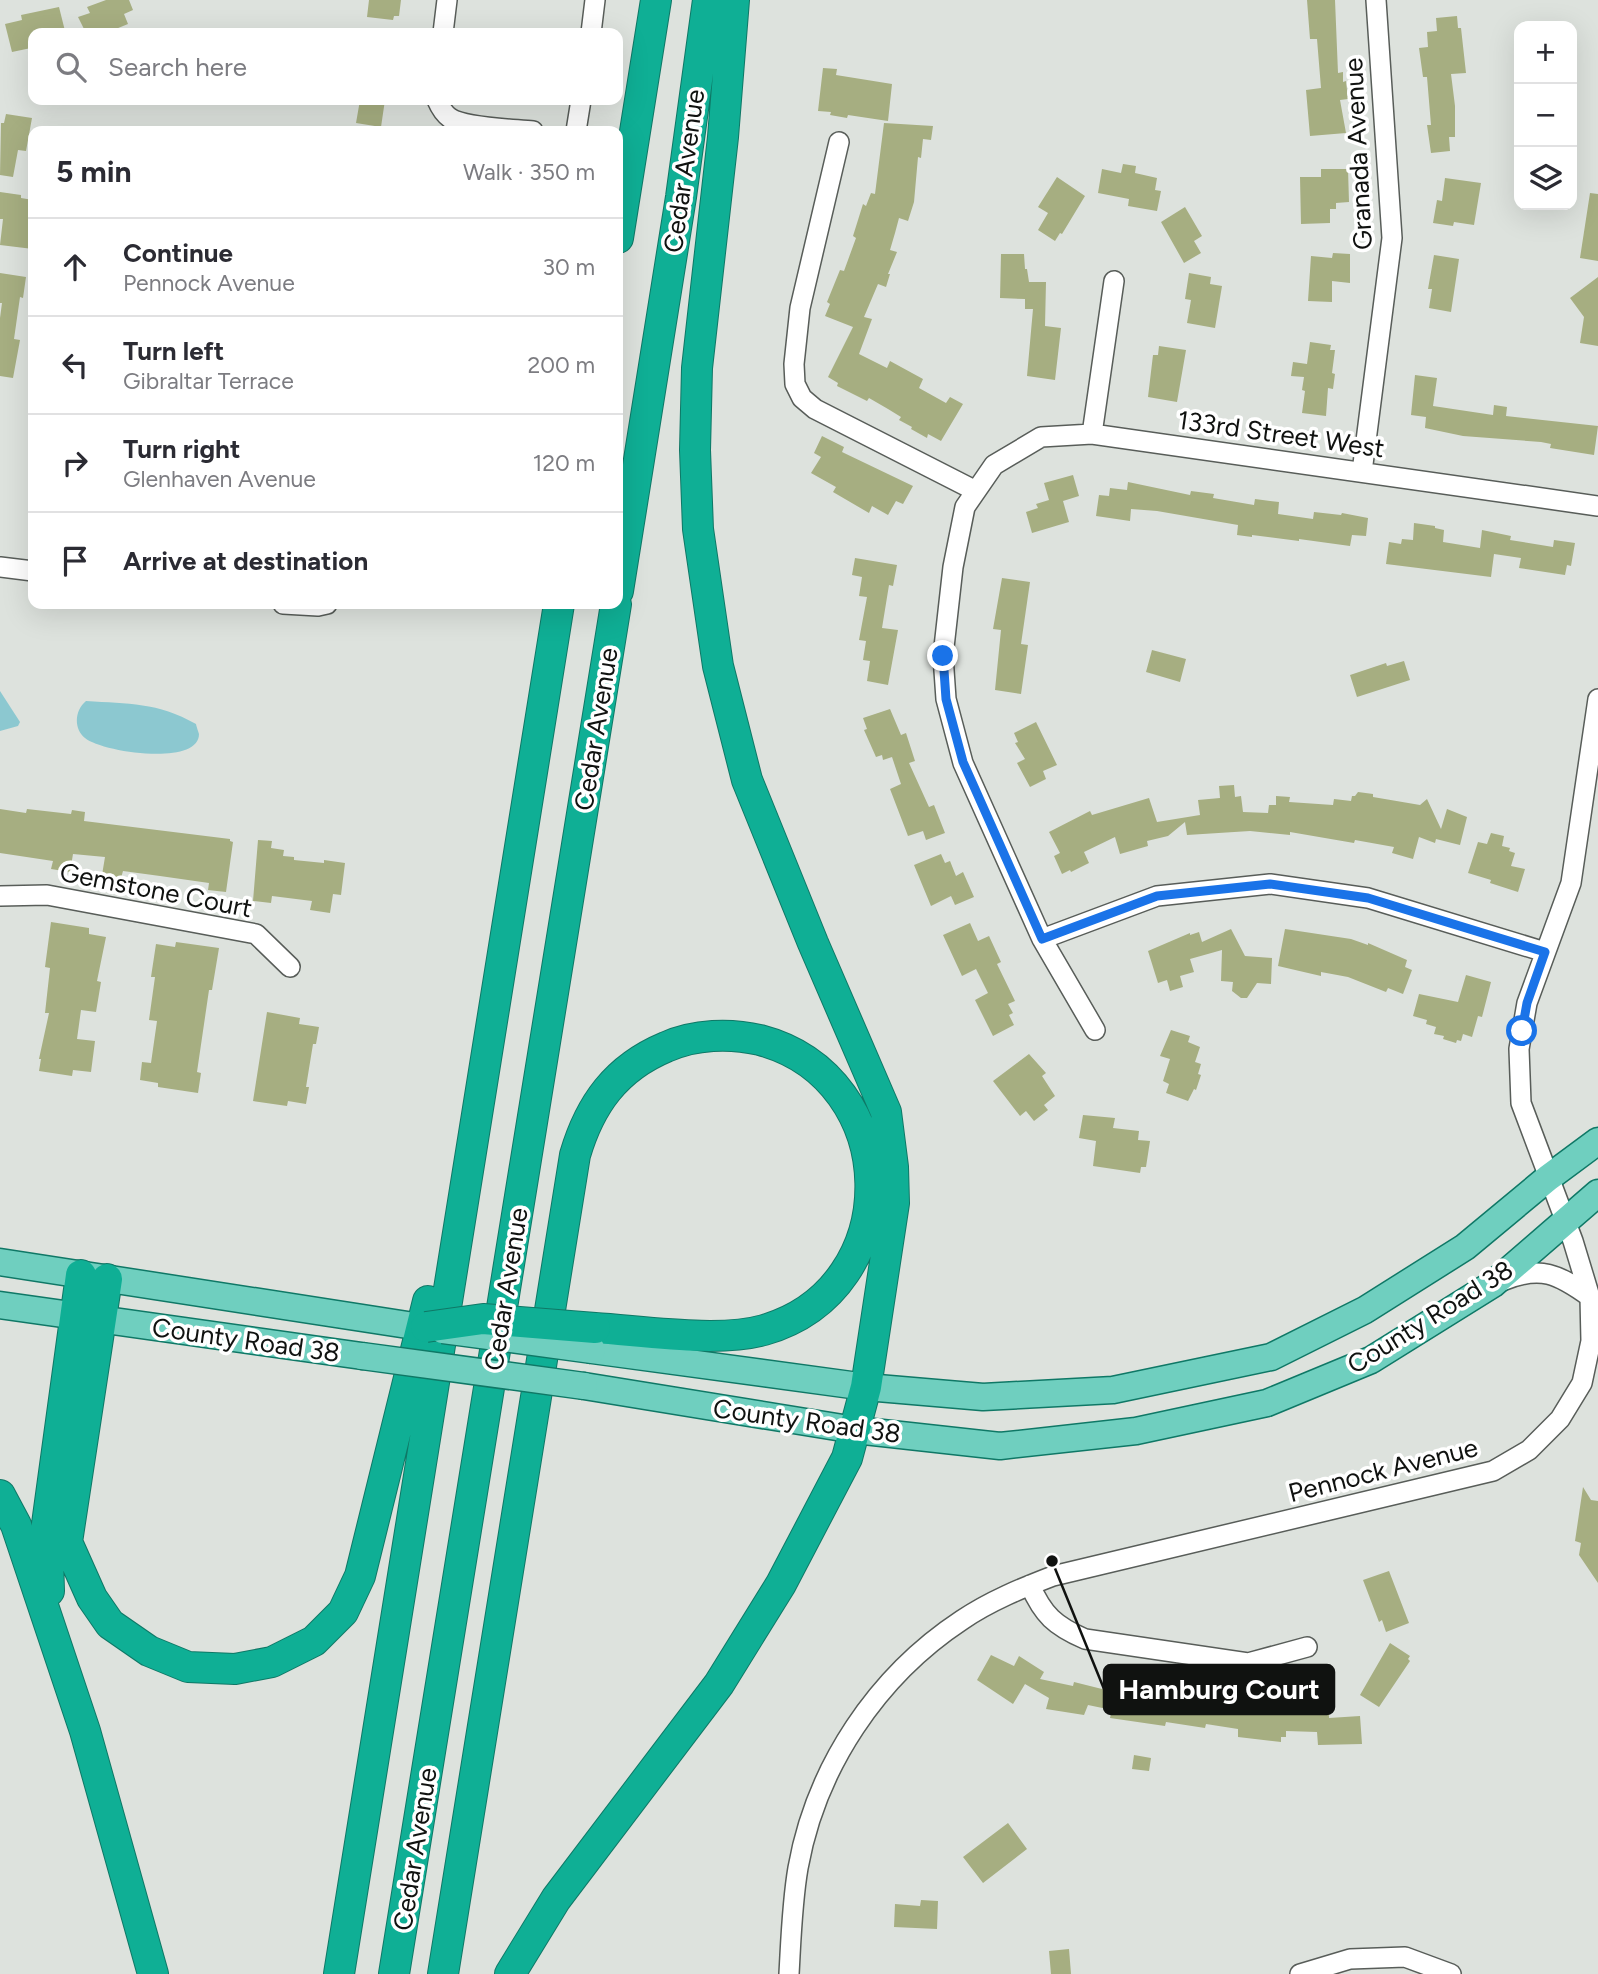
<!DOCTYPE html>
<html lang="en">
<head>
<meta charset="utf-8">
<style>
  :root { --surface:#fff; --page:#f2f2f3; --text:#2b2b33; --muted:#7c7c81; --line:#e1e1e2 }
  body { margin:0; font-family:Figtree,sans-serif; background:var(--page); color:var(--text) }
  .controls { position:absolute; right:21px; top:21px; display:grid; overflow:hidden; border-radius:14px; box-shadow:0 7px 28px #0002 }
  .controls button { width:63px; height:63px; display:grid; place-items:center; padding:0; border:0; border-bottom:2px solid var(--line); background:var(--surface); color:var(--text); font:35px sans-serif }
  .stop { position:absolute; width:21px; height:21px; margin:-16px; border:5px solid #1a73e8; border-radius:50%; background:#fff }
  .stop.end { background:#1a73e8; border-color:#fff; box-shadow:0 2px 7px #0008 }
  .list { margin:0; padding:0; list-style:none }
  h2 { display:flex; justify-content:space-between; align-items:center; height:91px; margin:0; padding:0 28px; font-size:30px }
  h2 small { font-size:23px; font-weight:400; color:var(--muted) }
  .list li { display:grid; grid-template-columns:46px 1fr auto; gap:21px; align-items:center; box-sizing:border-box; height:98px; padding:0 28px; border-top:2px solid var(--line) }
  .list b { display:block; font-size:26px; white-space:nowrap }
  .list p { margin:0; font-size:23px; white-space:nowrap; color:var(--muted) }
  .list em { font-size:23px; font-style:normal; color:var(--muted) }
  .icon { flex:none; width:38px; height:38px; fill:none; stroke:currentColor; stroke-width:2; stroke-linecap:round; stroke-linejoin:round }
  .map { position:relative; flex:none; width:1598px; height:1974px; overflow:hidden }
  .search { position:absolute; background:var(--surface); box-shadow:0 7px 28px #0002; left:28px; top:28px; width:595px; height:77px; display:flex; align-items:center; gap:18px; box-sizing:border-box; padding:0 24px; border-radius:14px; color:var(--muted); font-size:26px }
  .panel { position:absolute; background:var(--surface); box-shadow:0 7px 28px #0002; left:28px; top:126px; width:595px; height:483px; border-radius:14px }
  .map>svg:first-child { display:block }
  .water { fill:#8cc8d0 }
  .building { fill:#a6ae81 }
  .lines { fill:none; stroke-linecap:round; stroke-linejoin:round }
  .minor-casing { stroke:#585d59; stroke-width:22 }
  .major-casing { stroke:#0f7866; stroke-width:29 }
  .highway-casing { stroke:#0f7866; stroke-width:32 }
  .minor { stroke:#fff; stroke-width:19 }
  .major { stroke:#6fcfbf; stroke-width:26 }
  .highway { stroke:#0faf95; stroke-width:30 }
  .major-bridge-casing { stroke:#0f7866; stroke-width:29; stroke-linecap:butt }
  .highway-bridge-casing { stroke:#0f7866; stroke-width:32; stroke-linecap:butt }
  .major-bridge { stroke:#6fcfbf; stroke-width:26 }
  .highway-bridge { stroke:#0faf95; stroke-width:30 }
  .route { stroke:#1a73e8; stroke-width:9 }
  .labels { text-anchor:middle; stroke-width:7; stroke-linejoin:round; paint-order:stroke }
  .street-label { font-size:26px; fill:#101210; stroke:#fff }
  .leader { fill:none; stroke:#101210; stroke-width:2.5 }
  .callout-dot { fill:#101210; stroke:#fff; stroke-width:2.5 }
  .callout { fill:#101210; stroke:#101210; stroke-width:2.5 }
  .callout-label { font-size:28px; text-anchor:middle; font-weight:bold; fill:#fff }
</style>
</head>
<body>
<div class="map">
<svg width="1598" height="1974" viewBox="0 0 1598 1974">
  <rect width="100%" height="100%" fill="#dde2dd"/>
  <path class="water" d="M0,691L20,722L18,726L0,731Z
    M86,701C129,704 157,702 196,724C196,725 199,734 199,734C199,767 101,752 85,738C73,728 75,710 86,701Z"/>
  <path class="building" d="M106,0H129L133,10L124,14L128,24L106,33H86L78,17L90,13L87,7Z
    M369,0H401L399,16H394L393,20L367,17Z
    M1307,0H1335L1338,73L1343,72V82L1346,81L1348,99L1340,100L1346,133L1310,136L1306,90L1321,88L1317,39H1310Z
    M59,7L65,31L33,33V38L29,39L31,48L12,52L5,24L22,20L21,15Z
    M1457,16L1458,28H1461L1466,73L1451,74L1455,106V137H1449L1450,151L1431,153L1427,125H1431L1427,77H1423L1419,48L1428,47L1427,32L1437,31L1436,18Z
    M823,68L837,69L836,75L892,84L888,121L848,115L847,118L830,115L831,112L818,111Z
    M360,100H385L381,127L356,123Z
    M6,114L32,118L26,151L18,150L13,177L0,175L1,123H4Z
    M884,123L933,126L931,140L923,139L921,158L918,157L914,202L908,221L899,218L895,233L890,250L897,252L888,274H890L886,287L878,284L864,317L872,319L859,354L887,368L890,361L923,379L919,388L946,403L950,397L963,404L941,441L928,434L927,438L911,429L912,427L899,420L901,417L888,409L869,398L867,401L837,386L838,383L828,377L853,327L825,316L830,304L827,302L840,270L844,271L856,238L853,236L863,204L866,206L871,193L875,194Z
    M1123,164L1136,166L1135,173L1157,178L1155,190L1161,191L1157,211L1128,206L1129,199L1098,193L1102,169L1121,173Z
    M1321,169H1348L1349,202L1336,203V209H1330V223L1301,224L1300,177H1321Z
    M1057,177L1085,196L1062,234L1060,233L1055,241L1038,230L1048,213L1038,207Z
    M1445,178L1481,183L1474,225L1454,222L1453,226L1433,223L1437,200L1442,201Z
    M0,192L21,195V198L33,200V249L0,245L3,219H0Z
    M1590,193L1598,194V261L1580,258Z
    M1185,207L1202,236L1194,241L1201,253L1184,263L1161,222Z
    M1333,253L1350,254V283L1332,281V302L1308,301L1311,256L1332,258Z
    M1001,254H1024L1025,269H1027L1029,282H1046L1045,326L1061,328L1055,380L1027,376L1033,309H1025V299L1000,298Z
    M1434,255L1459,259L1451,312L1429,308L1432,289H1428Z
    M0,273L26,277L23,298L20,297L14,339L20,340L13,378L0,376V318L2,303H0Z
    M1189,273L1211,277L1210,284L1222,286L1215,328L1187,323L1191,300L1185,299Z
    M1598,277V346L1580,343L1584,317L1570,298Z
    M1310,342L1331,345L1330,350H1335L1332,373L1335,374L1333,389L1328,388L1326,416L1302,413L1305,391L1302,390L1304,377L1291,376L1293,362L1307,364Z
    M1159,346L1186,350L1177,402L1148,397L1153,355H1158Z
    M1415,375L1437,378L1433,406L1493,415L1494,405L1507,407L1506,416L1598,426L1594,455L1550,448L1551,444L1541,442L1463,436L1425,428L1426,417L1411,415Z
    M822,436L844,447L842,452L913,486L903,504L896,501L888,515L872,506L869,513L833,492L836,487L811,473L821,457L814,453Z
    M1073,475L1079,496L1063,501L1069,522L1032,533L1026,512L1038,508L1036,504L1049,500L1044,483Z
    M1128,482L1190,495L1191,491L1214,494L1213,498L1254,505L1255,499L1279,502L1278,514L1313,519L1314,512L1341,515L1342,513L1368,518L1366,536L1352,535L1350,546L1299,539V541L1252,535V537L1237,535L1238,525L1157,511L1131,509L1130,521L1096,516L1099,495L1109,496L1110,488L1127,490Z
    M1414,523L1435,526V528L1444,530L1443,542L1480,548L1482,530L1511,536L1510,540L1553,547L1554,540L1575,543L1571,566L1567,565L1565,575L1519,568L1521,558L1494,554L1491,577L1386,564L1389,542L1401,544L1402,539L1413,540Z
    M855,558L897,565L893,586L889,585L882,628L898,630L888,685L867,681L870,661L863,660L866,641L859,640L867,597L859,596L862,577L852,575Z
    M1002,578L1030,582L1021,644L1028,645L1021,694L995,690L1001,630L993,629Z
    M1152,650L1186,659L1180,682L1146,672Z
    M1404,661L1410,680L1357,697L1350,675L1386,663L1387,666Z
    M890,709L901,735L906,733L915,761L909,763L929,807L934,805L945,833L926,840L923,831L908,836L890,789L901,784L892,757L883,760L882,755L876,757L864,730L867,729L863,718Z
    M1036,722L1057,765L1043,771L1046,779L1030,787L1017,763L1025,759L1015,743L1018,742L1014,733Z
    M1234,785L1235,797L1241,796L1243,812L1268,813L1269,805H1276V796L1290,797L1289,802L1333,805L1334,799L1351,801L1352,796H1355L1358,792L1373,794V797L1420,805L1427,799L1441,829L1447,809L1467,817L1460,845L1436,839L1435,843L1419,837L1413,859L1392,853L1394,847L1355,840L1354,843L1290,832V835L1250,831L1187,835L1185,822L1168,836L1147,841L1148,846L1120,854L1115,837L1084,852L1089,863L1071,872L1070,870L1062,874L1054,856L1060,853L1049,832L1090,811L1092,815L1149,798L1157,822L1200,815L1198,800L1220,798L1219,786Z
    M0,809L26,813L27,809L71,814L72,810L85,812L84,821L230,839V841L233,842L226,892L208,890L209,883L160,876L123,871L121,878L102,875L105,857L73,854L70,872L51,869L53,861L0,853Z
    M1491,833L1504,836L1502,846L1510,848L1509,851L1515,853L1511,866L1525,869L1518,892L1490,883L1491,880L1468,873L1478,842L1487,844Z
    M258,840L272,841L271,848L284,850L283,856L294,857V860L324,863V860L345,863L341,895L333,894L330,913L310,910L312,901L272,896L271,903L253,901Z
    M941,854L945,863L950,861L956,876L963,872L974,897L955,905L951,896L931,906L914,865Z
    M51,922L89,928V934L106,937L97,981L101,982L96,1012L81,1010L77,1039L95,1041L91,1072L73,1070L72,1076L39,1071L41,1059H39L49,1013H45L50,968L45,967Z
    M970,923L978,941L989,936L1001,962L997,964L1015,1001L1008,1004L1013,1013L1009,1015L1014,1025L993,1036L975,1000L988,993L976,969L962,976L943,935Z
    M1231,929L1245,956L1272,958L1271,984L1257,983L1247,998H1241L1232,991L1233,982L1221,981L1222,950L1190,959L1194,972L1180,976L1183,987L1170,991L1167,980L1158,983L1148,951L1190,933V935L1199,932L1202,942Z
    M1285,929L1351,939L1368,945V943L1407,960L1405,967L1412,970L1403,994L1388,988L1386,992L1348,977L1321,972V976L1278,966Z
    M176,942L219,948L212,990H209L197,1072L201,1073L198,1093L158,1087V1083L140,1080L142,1062L151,1063L157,1021L149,1020L155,977H151L156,944L175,947Z
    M1466,975L1491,982L1482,1017L1478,1016L1472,1037L1463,1034L1461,1041L1457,1040L1456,1043L1443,1039L1444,1036L1434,1034L1436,1027L1426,1024L1427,1020L1413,1016L1419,994L1458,1002Z
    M267,1012L300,1018L299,1024L319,1027L316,1044H313L306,1087H309L306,1104L288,1101L287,1106L253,1101Z
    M1171,1030L1190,1036L1188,1042L1200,1047L1195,1062L1201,1064L1198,1074L1201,1075L1196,1090L1194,1089L1188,1101L1166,1093L1169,1084L1163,1081L1170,1059L1160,1056Z
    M1029,1054L1046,1073L1042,1076L1055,1096L1044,1105L1048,1110L1034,1121L1026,1111L1020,1116L993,1081Z
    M1083,1115L1115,1118L1113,1128L1139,1131L1138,1140L1150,1141L1146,1167H1141L1140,1173L1093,1166L1096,1141L1079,1138Z
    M1583,1487L1591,1500L1598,1501V1583L1579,1555L1581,1543L1575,1541Z
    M1389,1571L1409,1623L1386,1632L1382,1620L1379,1622L1363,1580Z
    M1390,1643L1410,1656L1408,1659L1410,1661L1379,1707L1360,1695Z
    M991,1655L1014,1666L1019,1656L1044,1672L1040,1679L1073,1686L1074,1682L1114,1692L1115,1684L1134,1686V1691L1169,1698L1208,1703L1209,1699L1233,1705L1232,1709L1298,1715L1329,1712V1718L1360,1716L1362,1744L1318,1745L1317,1732L1286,1731V1737H1281V1742L1238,1737V1729L1206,1724L1205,1728L1166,1722L1165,1726L1110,1718L1112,1710L1088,1705L1084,1715L1046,1709L1049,1698L1025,1684L1013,1704L977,1680Z
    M1134,1755L1151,1758L1149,1771L1132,1769Z
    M1008,1823L1027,1849L983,1883L963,1857Z
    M921,1900L938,1901L937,1929L894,1927L895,1904L920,1906Z
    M1069,1949L1071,1974H1051L1049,1951Z"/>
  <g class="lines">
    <g class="minor-casing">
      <path id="minor" d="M443,33L447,0
        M591,33L595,0
        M437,100C440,107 443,113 450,118C465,128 513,129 533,131
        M576,131L581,100
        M839,142L800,308L794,364L795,384L802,398L815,409L976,491
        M1092,434L1114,281
        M1362,472L1392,238L1376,0
        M0,567L33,571
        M283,604L318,606L327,604
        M0,896L47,895L256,934L290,967
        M1042,939L1157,896L1270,884L1368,898L1545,952
        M1095,1030L1042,939L963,763L946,699L943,656L953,567L965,507L994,465L1041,437L1092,434L1598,506
        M1502,1281C1541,1265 1558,1274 1590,1297
        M1030,1585C1043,1615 1055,1626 1085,1639L1248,1663L1307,1647
        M789,1974C791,1939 792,1903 798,1868C816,1767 877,1676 962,1620C990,1601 1022,1588 1053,1576L1493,1471L1529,1450L1560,1419L1582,1383L1591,1341L1590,1297L1573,1241L1521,1103L1519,1049L1527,1003L1571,883L1598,699
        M1300,1974L1350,1959L1405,1957L1451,1974"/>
    </g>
    <g class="major-casing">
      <path id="major" d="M0,1262L414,1326
        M0,1305L362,1356
        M592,1350L866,1387L983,1397L1113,1390L1271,1357L1365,1310L1465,1247L1548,1178L1598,1141
        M584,1386L855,1430L1000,1446L1136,1431L1267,1403L1371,1360L1493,1284L1598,1193"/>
    </g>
    <g class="highway-casing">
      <path id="highway" d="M618,238L656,0
        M618,591L681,197L708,0
        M107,1279L67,1542L92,1598L110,1624L149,1651L188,1667L235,1669L272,1662L314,1641L343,1612L360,1576L428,1301
        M0,1495L16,1525L85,1731L153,1974
        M49,1591L47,1524L81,1275
        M339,1974L559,604
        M394,1974L616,604
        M443,1974L575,1155C590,1104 616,1068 666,1047C695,1034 730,1033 760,1040C904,1078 909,1288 764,1330C719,1343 643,1331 595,1328
        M510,1974L556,1899L719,1684L781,1584L847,1458L866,1387L894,1203L893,1167L886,1112L813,943L747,780L718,666L698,529L695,450L697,368L723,137L734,0"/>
    </g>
    <use href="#minor" class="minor"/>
    <use href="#major" class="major"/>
    <use href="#highway" class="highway"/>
    <g class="major-bridge-casing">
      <path id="major-bridge" d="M443,1330L592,1350
        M362,1356L584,1386"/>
    </g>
    <g class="highway-bridge-casing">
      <path id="highway-bridge" d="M426,1327L483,1319L595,1328"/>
    </g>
    <use href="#major-bridge" class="major-bridge"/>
    <use href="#highway-bridge" class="highway-bridge"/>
  </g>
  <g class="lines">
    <path class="route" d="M943,656L946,699L963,762L1042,939L1157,896L1270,884L1368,898L1545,952L1527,1003L1522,1031"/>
  </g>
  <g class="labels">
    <g class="street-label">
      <text transform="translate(1358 154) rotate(-93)" y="9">Granada Avenue</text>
      <text transform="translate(684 171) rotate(-82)" y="9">Cedar Avenue</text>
      <text transform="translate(1281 434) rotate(8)" y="9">133rd Street West</text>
      <text transform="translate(596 729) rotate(-81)" y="9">Cedar Avenue</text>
      <text transform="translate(156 890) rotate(11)" y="9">Gemstone Court</text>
      <text transform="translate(506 1289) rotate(-81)" y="9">Cedar Avenue</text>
      <text transform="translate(1430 1317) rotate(-32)" y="9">County Road 38</text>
      <text transform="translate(246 1340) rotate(8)" y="9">County Road 38</text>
      <text transform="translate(807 1421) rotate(8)" y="9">County Road 38</text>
      <text transform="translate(1383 1470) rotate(-14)" y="9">Pennock Avenue</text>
      <text transform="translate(415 1849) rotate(-81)" y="9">Cedar Avenue</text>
    </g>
  </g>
  <path class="leader" d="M1052 1561L1104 1689"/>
  <circle class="callout-dot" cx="1052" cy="1561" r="7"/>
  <rect class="callout" x="1104" y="1665" width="230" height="49" rx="7"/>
  <g class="callout-label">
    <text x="1219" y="1699">Hamburg Court</text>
  </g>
</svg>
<div class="controls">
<button>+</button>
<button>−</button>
<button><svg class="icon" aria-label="layers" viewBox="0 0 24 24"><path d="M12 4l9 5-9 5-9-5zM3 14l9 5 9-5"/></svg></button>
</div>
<div class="stop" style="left:1522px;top:1031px"></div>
<div class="stop end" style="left:943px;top:656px"></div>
<div class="search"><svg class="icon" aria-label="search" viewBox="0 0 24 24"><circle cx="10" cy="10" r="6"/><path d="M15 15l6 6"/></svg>Search here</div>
<section class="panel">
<h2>5 min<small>Walk · 350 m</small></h2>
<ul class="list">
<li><svg class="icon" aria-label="ahead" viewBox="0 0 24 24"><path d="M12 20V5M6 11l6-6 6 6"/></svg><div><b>Continue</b><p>Pennock Avenue</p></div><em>30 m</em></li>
<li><svg class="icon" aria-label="left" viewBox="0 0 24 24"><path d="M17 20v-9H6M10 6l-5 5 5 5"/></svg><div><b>Turn left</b><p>Gibraltar Terrace</p></div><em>200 m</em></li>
<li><svg class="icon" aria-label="right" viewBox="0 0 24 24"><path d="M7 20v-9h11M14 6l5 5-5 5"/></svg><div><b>Turn right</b><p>Glenhaven Avenue</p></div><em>120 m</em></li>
<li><svg class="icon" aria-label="arrive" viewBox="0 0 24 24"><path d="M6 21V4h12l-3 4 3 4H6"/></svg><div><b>Arrive at destination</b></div></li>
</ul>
</section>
</div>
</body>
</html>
